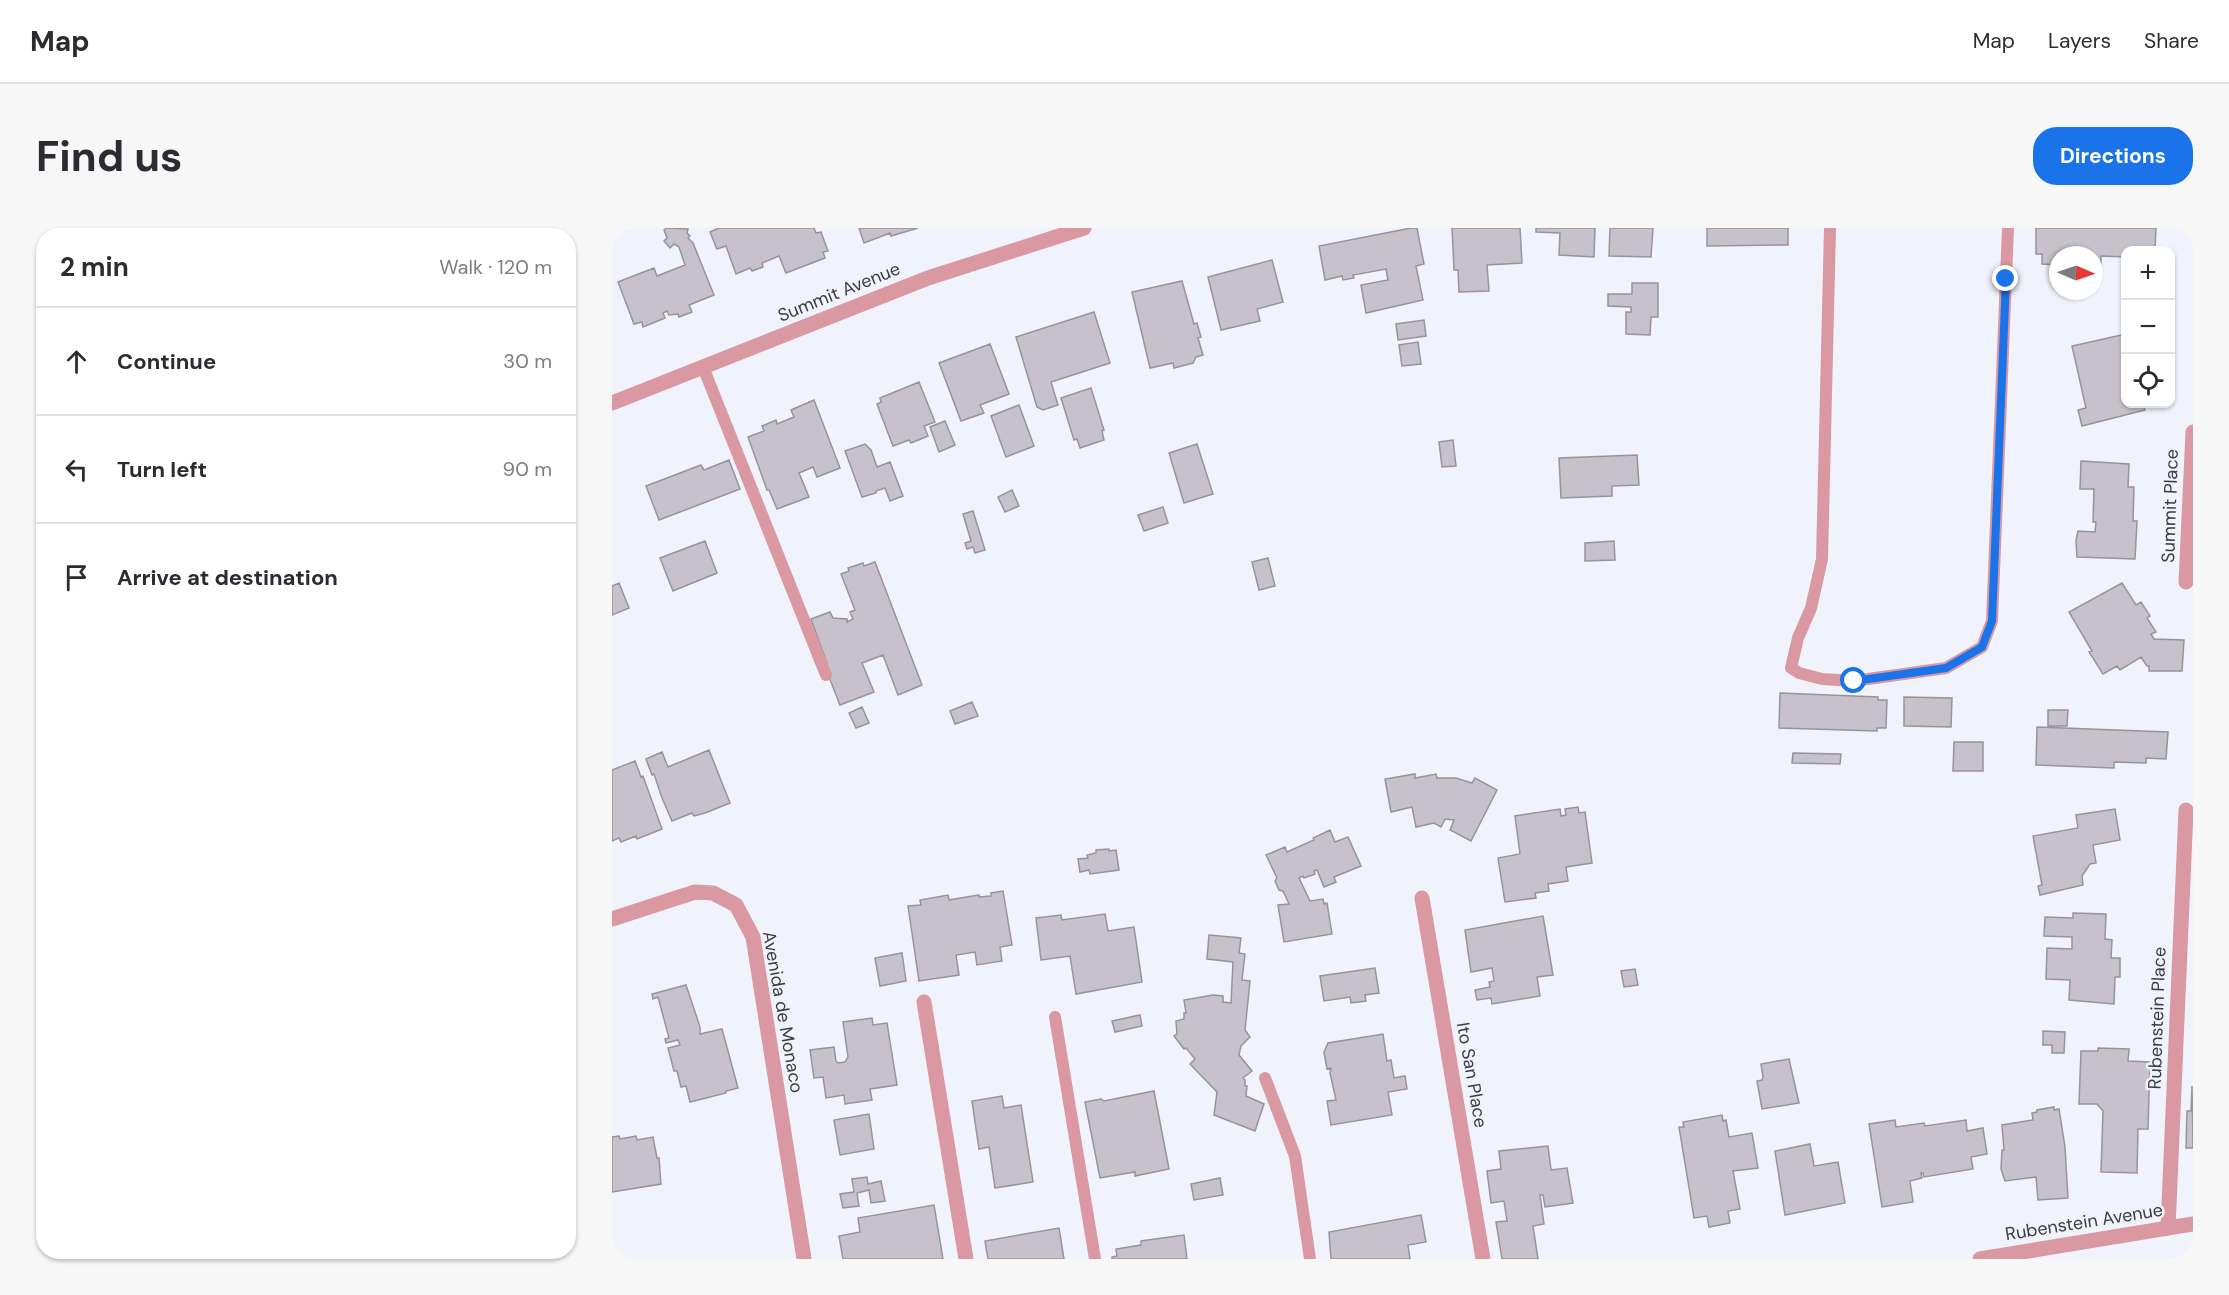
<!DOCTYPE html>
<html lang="en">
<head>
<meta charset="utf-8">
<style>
  :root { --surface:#fff; --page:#f7f7f7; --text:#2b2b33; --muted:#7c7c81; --line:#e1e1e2; --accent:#1a73e8 }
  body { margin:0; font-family:"DM Sans",sans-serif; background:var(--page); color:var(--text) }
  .controls { position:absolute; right:18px; top:18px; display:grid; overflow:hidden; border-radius:12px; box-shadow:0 2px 4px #0004 }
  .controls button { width:54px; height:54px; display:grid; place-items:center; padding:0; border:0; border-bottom:2px solid var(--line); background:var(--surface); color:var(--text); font:30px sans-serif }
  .compass { position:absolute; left:1437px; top:18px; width:54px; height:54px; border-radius:50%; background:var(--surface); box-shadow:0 2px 4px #0004; rotate:92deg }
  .stop { position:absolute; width:18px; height:18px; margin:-14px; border:4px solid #1a73e8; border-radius:50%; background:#fff }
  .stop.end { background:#1a73e8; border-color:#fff; box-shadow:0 2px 6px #0008 }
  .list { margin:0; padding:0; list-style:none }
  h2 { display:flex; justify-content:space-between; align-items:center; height:78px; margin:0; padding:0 24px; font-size:26px }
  h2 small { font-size:20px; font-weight:400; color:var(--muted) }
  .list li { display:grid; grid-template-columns:39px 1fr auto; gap:18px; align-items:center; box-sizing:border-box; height:108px; padding:0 24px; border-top:2px solid var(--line) }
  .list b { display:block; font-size:22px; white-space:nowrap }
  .list em { font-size:20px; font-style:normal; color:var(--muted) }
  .icon { flex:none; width:33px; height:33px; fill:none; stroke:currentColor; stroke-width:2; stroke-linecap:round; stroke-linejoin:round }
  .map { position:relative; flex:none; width:1581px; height:1031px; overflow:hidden; border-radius:24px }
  header { display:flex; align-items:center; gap:36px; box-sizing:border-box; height:84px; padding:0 30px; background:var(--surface); border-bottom:2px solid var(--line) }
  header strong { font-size:28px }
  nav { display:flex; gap:33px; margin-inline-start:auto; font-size:21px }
  .intro { display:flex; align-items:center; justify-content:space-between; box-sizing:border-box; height:144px; padding:0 36px }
  h1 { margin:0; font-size:42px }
  .button { padding:15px 27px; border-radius:24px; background:var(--accent); color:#fff; font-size:21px; font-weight:700 }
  main { display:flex; gap:36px; padding:0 36px }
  aside { flex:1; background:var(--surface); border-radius:24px; box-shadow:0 2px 4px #0004 }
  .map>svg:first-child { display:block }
  .building { fill:#c7c2c9; stroke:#98939a; stroke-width:1.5 }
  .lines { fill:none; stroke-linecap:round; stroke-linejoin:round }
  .service { stroke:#d998a2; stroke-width:12 }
  .minor { stroke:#d998a2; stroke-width:15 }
  .tertiary { stroke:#d998a2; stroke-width:15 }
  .route { stroke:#1a73e8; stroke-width:8 }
  .labels { text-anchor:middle; stroke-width:5; stroke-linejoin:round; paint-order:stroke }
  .street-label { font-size:18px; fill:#3b3c3f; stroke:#f0f3fb }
</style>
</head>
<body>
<header>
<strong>Map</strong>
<nav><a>Map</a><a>Layers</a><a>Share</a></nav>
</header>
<div class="intro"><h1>Find us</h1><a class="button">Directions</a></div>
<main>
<aside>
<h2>2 min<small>Walk · 120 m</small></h2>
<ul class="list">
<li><svg class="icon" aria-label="ahead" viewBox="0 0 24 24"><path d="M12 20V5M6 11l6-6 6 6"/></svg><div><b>Continue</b></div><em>30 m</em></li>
<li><svg class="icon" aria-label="left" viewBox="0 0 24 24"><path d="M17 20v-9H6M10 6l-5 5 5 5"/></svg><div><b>Turn left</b></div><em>90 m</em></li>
<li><svg class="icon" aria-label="arrive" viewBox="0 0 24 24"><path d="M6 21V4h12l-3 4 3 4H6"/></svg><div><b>Arrive at destination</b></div></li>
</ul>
</aside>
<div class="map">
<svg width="1581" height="1031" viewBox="0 0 1581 1031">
  <rect width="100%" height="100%" fill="#f0f3fb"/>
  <path class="building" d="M55,0L76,1L75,5L78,8L76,10L81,15L102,67L77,77L80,84L67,89L66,86L57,87L55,83L51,85L53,90L31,99L30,94L22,96L6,54L42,40L45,48L73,37L67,19L62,16L58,20L52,13L55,10L52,2Z
    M107,0H202L204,5L209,4L216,23L211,24L213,30L174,45L167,28L150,35L151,39L140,43L138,40L124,46L114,18L105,21L98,4Z
    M247,0H306L279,8L278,5L252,15Z
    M799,0H805L812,36L804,38L811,72L754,85L749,57L776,52L774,41L741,47L742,50L731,52L730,48L713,52L707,18Z
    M840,0H908L910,35L875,37L877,63L847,64L846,42H842Z
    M924,0H983L982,29L947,27L948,5L924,4Z
    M998,0H1041L1039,29L997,28Z
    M1095,0H1176V17L1095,18Z
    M1424,0H1544L1543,22H1514V29L1489,28V37H1482V27H1446V37L1430,36V26H1424Z
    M660,32L671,74L645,81L648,93L609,102L596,49Z
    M570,53L582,96L585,95L589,109L586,110L591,127L584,129L581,135L562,140L561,135L538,140L520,64Z
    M1020,55H1046V89H1039L1038,107L1014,106V84H1019V79L996,78V66H1020Z
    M482,84L498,135L439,154L446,177L431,182L425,179L404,109Z
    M812,92L814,108L786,112L784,96Z
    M1514,106V176H1531L1533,182L1470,198L1466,182L1474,180L1460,118Z
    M806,114L809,136L790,138L787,117Z
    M378,116L397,166L368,177L372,185L349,193L327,135Z
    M307,154L323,194L312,198L316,208L299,215L297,212L281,218L265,176L269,174L268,170Z
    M479,160L492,202L490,203L492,212L468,220L465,211L462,212L449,170Z
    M202,172L228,240L205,249L201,239L187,245L197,269L165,281L157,262H155L136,209L152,203L150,198L164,192L165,196L182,189L179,182Z
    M407,177L422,218L394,229L379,188Z
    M333,193L343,217L327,224L318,199Z
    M841,212L844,238L830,239L827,214Z
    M253,216L259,222L265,239L278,234L291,268L278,273L273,260L264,263V265L250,269L233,223Z
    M585,216L601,266L572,275L557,225Z
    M1025,227L1027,257L1000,258V268L949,270L947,230Z
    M117,232L128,261L47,292L34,258L89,237L92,242Z
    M1469,233L1517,236L1516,259H1522L1521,293H1525L1523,331L1465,329L1464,312L1466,303L1483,304L1484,294H1481L1482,261H1468Z
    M400,262L407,278L393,284L386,269Z
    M551,279L556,295L532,303L526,287Z
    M361,283L373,322L363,325L361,319L355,321L353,315L359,313L351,286Z
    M93,313L105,345L61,363L48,330Z
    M1002,313L1003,332L973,333V315Z
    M656,330L663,358L647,362L640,334Z
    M263,334L310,457L286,467L271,427L250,435L262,464L228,477L212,436L215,435L199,391L218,384L221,390L235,391V394L241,391L238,384L243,382L229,346L237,343L236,340L251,335L252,338Z
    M7,355L17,380L0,387V358Z
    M1510,355L1524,377L1529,374L1538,388L1535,390L1544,404L1539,406L1542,411L1572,412L1570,443H1537V438H1535L1529,429L1508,442L1505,438L1491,446L1477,424L1480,423L1457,384Z
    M1168,465L1266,469V472H1275L1274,500H1265V503L1167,500Z
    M1292,469L1340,470L1339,499L1292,498Z
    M360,474L366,488L343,496L338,483Z
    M250,479L257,495L244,500L237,485Z
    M1436,482H1456L1455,498H1436Z
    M1425,499L1556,504L1554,531L1534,530V535L1502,534V540L1424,537Z
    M1342,514H1371V543H1341Z
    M97,522L118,575L93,585L82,588L80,585L60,593L50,570L42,546L40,547L34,531L50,524L56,539Z
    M1181,525L1229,526L1228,536L1180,535Z
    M23,533L29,549L31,548L50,601L25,611L24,608L9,614L7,610L0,613V542Z
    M803,546V550L824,546L825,550H844L860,555L863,550L885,562L859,613L838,602L842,592L833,591L829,599L822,595L804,599L800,579L779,584L773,551Z
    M966,579L967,585L973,584L980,635L954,639L956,653L936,656L937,663L923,665L924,670L893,674L886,630L908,626L903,588L948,581L949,588L954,587L953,581Z
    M1503,581L1508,612L1481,617L1484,635L1478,636L1470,648L1471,657L1428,667L1426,658L1430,657L1421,608L1466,600L1464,587Z
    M718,602L723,614L736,609L749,638L722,649L724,654L712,659L705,642L702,643L703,646L692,650L691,648L687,650L698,673L711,671L712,676L715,675L720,706L672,714L666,677L677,676L671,663L667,662L663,653L665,650L654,627L673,619L675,624L702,612L701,610Z
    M497,621V623L504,622L507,642L478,646L477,642L468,644L466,631L476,630L475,627L484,625V622Z
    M391,663L400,717L388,719L390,733L365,737L363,724L344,727L347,747L307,753L296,678L309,677L308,672L336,667L337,672L367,667V669L379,668V665Z
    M1461,685L1494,686L1493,711L1500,712L1499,730H1508V749H1503L1502,776L1457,772L1458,752L1434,751L1435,720L1460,721V709L1432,708L1433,689L1461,690Z
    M493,686L496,703L522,699L530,754L464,766L458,728L429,732L424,690L449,687L450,692Z
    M931,688L941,747L925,749L928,768L880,776L879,770L865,772L863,762L878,759L877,754L882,753L880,740L859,744L853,702Z
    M597,707L629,710L627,725L633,726L630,752L638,753L633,802L638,809L629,818L627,827L640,843L631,850L633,852V858H635L634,868L652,876L643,903L602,887L605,864L578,836L583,831L574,820L572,821L562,808L565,806L564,793L572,791V785H574L572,772L601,767L611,768V774L619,775L621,734L595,731Z
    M290,725L294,753L268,758L263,730Z
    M763,740L767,765L753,767L754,773L739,775L738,769L712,773L708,748Z
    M1023,741L1026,757L1012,759L1009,743Z
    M74,757L88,799V806L110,801L126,860L114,863V865L78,874L74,858L69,859L65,843H62L56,820L68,817L66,812L54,815L53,811L57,810L46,769L41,771L40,766Z
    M528,787L530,798L503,804L500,793Z
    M260,790L261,797L275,795L285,857L258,861L260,872L233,876L232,867L214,870L211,849L202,850L198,822L222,819L224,833L226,835L233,834L236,829L231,794Z
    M1431,803L1453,804L1452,825H1440V817H1431Z
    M771,806L775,833L779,832L782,850L793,848L795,861L776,864L780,887L719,897L715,873L724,872L718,845L719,840L715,841L712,824L716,815Z
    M1486,820L1517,821L1516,833L1538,834L1536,901H1526L1525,945L1489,944L1491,883L1485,876H1467L1469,823H1486Z
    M1177,831L1187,875L1150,881L1145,853L1150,852L1151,849L1149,836Z
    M1580,858L1581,920H1574L1575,883H1579Z
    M542,863L557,941L523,948V944L488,950L473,874L489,871L492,873Z
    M390,868L392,880L409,877L421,954L383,960L377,919L367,921L360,873Z
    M1442,879V882L1447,881L1453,919L1456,970L1426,972L1424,949L1393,953L1389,941L1390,922H1392L1390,897L1421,892L1420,885L1425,884V882Z
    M257,886L262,921L228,927L222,892Z
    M1110,887L1111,893L1114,892L1117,909L1140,905L1146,940L1121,943L1128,981L1116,983L1118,995L1097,999L1095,988L1082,990L1067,899H1072L1071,894Z
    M1283,892L1284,899L1312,895L1313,898L1354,892L1355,903L1371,900L1375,926L1359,929L1361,941L1312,949L1311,945H1309L1310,950L1298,953L1301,974L1270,979L1257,896Z
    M7,908L8,911L24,908L25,912L41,909L45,930H47L49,956L0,964V909Z
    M1198,916L1202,938L1226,934L1233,975L1173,987L1163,923Z
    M936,918L939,942L955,940L961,975L933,979L931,967H928L932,996L921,998L926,1031H890L884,994L895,993L892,973L879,975L875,943L889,941L887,923Z
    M255,949L256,956L269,953L273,973L259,975L257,962L245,965L247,978L231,980L228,966L242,964L240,951Z
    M608,950L611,967L582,972L579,956Z
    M322,977L331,1031H231L227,1008L248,1004L246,990Z
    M809,987L814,1014L796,1017L798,1031H719L717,1004Z
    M447,1000L452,1031H376L373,1013Z
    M572,1007L575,1031H500V1029L505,1028L504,1021L529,1017V1013Z"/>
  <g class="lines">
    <path class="service" d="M1218,0L1210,331L1199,380L1186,410L1179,440L1187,445L1210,451L1242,453L1334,440L1370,419L1380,393L1396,0
      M91,139L214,447
      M443,789L483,1031
      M653,850L683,928L698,1031"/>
    <path class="minor" d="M0,175L316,50L472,0
      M1574,354L1581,204
      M810,670L871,1031
      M0,691L83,664L101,665L124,677L141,709L192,1031
      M312,774L354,1031
      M1556,1000L1574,582"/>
    <path class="tertiary" d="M1368,1031L1581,996"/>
  </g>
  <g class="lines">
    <path class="route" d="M1242,453L1334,440L1370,419L1380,393L1394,51"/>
  </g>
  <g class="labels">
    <g class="street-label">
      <text transform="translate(227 64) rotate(-22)" y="6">Summit Avenue</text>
      <text transform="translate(1558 278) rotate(-88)" y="6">Summit Place</text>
      <text transform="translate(171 784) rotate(80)" y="6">Avenida de Monaco</text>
      <text transform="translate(1545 790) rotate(-88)" y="6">Rubenstein Place</text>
      <text transform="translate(860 847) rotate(80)" y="6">Ito San Place</text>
      <text transform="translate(1472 994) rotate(-9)" y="6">Rubenstein Avenue</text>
    </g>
  </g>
</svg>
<div class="controls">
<button>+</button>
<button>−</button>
<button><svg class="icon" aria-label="locate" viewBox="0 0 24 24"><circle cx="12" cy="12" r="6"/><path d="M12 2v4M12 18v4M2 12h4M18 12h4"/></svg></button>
</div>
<svg class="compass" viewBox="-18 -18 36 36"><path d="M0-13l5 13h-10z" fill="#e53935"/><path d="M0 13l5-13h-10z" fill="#7c7c81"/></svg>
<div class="stop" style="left:1242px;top:453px"></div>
<div class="stop end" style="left:1394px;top:51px"></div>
</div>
</main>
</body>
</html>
